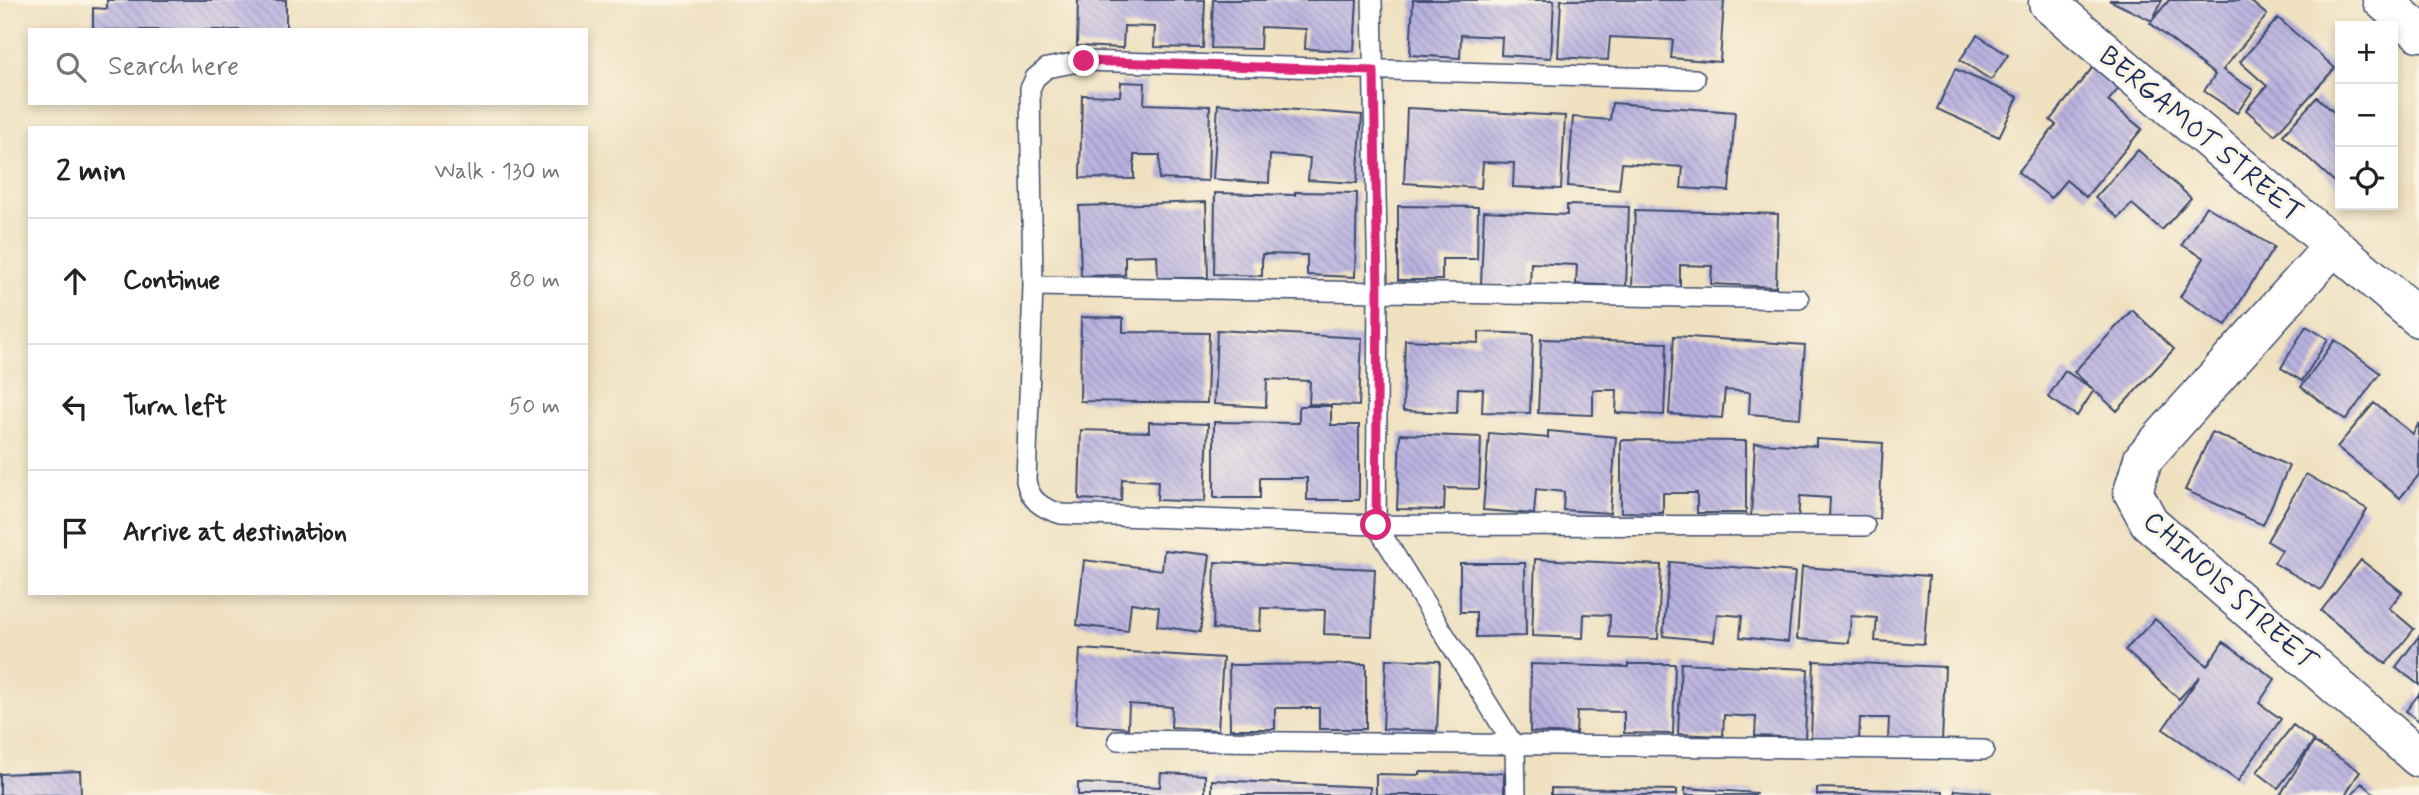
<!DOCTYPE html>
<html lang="en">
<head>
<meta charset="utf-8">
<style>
  :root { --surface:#fff; --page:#f6f6f6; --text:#222; --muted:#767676; --line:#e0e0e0 }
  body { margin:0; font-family:Mynerve,sans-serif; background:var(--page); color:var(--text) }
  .controls { position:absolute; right:21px; top:21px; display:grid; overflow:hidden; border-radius:0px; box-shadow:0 4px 10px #0003 }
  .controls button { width:63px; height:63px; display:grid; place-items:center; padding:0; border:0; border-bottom:2px solid var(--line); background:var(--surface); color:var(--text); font:35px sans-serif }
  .stop { position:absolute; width:21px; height:21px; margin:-16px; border:5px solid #db2777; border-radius:50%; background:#fff }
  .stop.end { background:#db2777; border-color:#fff; box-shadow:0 2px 7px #0008 }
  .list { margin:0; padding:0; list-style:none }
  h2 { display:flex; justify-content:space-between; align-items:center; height:91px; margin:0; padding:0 28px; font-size:30px }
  h2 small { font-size:23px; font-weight:400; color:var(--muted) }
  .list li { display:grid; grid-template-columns:46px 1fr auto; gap:21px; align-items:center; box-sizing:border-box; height:126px; padding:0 28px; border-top:2px solid var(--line) }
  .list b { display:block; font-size:26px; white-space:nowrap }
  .list em { font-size:23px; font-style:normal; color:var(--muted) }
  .icon { flex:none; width:38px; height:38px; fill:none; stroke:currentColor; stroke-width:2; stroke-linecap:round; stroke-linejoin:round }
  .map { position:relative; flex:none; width:2419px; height:795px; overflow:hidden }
  .search { position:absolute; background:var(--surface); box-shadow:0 4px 10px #0003; left:28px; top:28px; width:560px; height:77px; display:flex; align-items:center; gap:18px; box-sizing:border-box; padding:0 24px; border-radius:0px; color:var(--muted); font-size:26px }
  .panel { position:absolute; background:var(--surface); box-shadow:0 4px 10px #0003; left:28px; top:126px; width:560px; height:469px; border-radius:0px }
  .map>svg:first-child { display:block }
  .building { fill:url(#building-back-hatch) }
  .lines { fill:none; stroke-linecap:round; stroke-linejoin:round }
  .lane-casing { stroke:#3b4a6d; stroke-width:22 }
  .street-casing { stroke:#3b4a6d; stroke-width:41 }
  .lane { stroke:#fff; stroke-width:19 }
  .street { stroke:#fff; stroke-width:38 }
  .route { stroke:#db2777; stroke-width:9 }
  .labels { text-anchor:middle; stroke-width:6; stroke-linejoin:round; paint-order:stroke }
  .street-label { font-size:28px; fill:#1b2f5e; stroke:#fcf5e5 }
</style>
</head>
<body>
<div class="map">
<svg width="2419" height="795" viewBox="0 0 2419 795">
  <defs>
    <pattern id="building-back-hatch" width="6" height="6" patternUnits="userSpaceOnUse" patternTransform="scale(1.75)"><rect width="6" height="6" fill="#b9b2e0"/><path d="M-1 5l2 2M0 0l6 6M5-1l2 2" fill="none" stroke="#9691b9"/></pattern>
  </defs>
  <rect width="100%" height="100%" fill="#fcf5e5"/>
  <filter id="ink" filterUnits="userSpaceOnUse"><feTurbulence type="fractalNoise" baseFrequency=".0143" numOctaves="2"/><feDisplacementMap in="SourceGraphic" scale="14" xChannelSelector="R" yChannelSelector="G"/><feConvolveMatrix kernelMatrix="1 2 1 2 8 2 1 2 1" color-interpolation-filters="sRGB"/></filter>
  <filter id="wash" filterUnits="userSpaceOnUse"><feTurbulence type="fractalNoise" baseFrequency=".00686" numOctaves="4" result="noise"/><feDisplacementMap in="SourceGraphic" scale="28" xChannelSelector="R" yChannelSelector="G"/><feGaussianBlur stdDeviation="1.57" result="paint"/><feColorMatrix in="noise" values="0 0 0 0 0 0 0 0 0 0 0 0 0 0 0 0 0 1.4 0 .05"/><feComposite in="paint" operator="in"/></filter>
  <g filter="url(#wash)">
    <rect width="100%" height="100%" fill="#efe0c0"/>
    <g id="blocks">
      <path class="building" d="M107,0H286V30H93V8L107,9Z
        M1078,0H1205L1203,48L1154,47L1155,27L1124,26L1123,48L1077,46Z
        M1213,0H1357L1354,51L1305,49L1306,29L1261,27L1260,49L1211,48Z
        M1413,0H1554L1551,58L1501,55L1502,37L1461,35L1460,58L1410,55Z
        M1561,0H1724L1720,62L1671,58L1673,40L1610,37L1608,60L1558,57Z
        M2109,0H2162L2152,21Z
        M2169,0H2249L2267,15L2223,70L2253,90L2237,113L2204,91L2215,75L2150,23Z
        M2278,18L2335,68L2275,135L2246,110L2267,86L2240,62Z
        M1977,35L2008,55L1991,80L1960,60Z
        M2093,67L2119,88L2108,101L2142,129L2086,197L2066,180L2051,198L2018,172L2056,125L2050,120Z
        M1955,69L2018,97L1999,137L1937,109Z
        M1121,82L1145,83L1144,104L1210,106L1208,181L1159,179L1160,155H1134V179L1080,178L1082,95L1120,96Z
        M2317,97L2340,118L2338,185L2283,135Z
        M1612,103L1735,112L1729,191L1681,188L1683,167L1622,163L1619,190L1568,186L1573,117L1610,120Z
        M1218,104L1362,115L1357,183L1308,180L1310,158L1270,155L1269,183L1213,179Z
        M1407,108L1565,116L1561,189L1513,187L1514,163L1483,162L1481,188L1404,183Z
        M2138,150L2191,198L2162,230L2132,204L2118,218L2095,198Z
        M1295,192L1357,193L1355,277L1307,275V255L1262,254V276L1214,274L1215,193L1295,195Z
        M1206,202L1208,278H1158L1157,255L1125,256V275L1081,276L1079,206Z
        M1567,205L1629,207L1626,286L1576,284L1577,265L1531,263L1530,286L1481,284L1484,211L1567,215Z
        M1398,206L1478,207L1477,259H1442V280H1398Z
        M2206,206L2274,247L2226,325L2180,297L2204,258L2182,245Z
        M1635,210L1778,214L1776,287L1711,284L1712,266L1680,265V287L1632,286Z
        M2132,310L2174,349L2117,411L2094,390L2077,416L2048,397L2065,371L2093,389L2074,372Z
        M1081,317L1123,318V332L1209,333L1207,403L1080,401Z
        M2306,326L2328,339L2302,381L2281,368Z
        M1217,330L1362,338L1359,406L1309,404L1310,381L1267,379L1266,407L1214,404Z
        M1479,332L1533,334L1530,413L1482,412L1483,389L1458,388L1457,413L1403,411L1405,340L1479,343Z
        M1674,336L1805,345L1800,418L1749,414L1750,392L1725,390L1722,418L1669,414Z
        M1541,339L1667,343L1664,415L1616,413L1617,390H1593V415L1538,413Z
        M2335,340L2380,373L2346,420L2301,387Z
        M2374,403L2413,434L2419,423V475L2400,498L2337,447Z
        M1299,406H1331V425H1359V500H1307V478H1260V498H1214V422L1299,423Z
        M1149,422L1208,424L1205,502L1157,500L1158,481L1122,479L1121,501L1079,499L1081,430L1149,432Z
        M1548,431L1616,437L1610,513L1563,510L1564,492L1536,489L1534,514L1483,510L1489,433L1548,438Z
        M2212,432L2289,466L2263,525L2185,490Z
        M1400,434L1481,437L1479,489L1445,488L1444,510L1397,509Z
        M1816,439L1883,443L1879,519L1829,517L1830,498L1800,496L1798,519L1751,516L1755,443L1816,446Z
        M1621,440L1746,441V513H1697V493H1663V513L1621,512Z
        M2306,474L2367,509L2321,590L2274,563L2282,550L2267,541Z
        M1164,550L1210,555L1200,632L1157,626L1159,607L1131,603L1128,631L1077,625L1084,560L1162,570Z
        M1535,559L1661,565L1658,639L1609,637L1610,615L1584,614L1583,638L1532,636Z
        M2361,560L2402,592L2389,608L2414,629L2386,664L2321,611Z
        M1215,562L1375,569L1372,636L1324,634L1325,610L1261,608L1260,631L1213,629Z
        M1670,562L1795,572L1788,642L1740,637L1742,616L1717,614L1714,641L1663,636Z
        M1460,563H1525L1526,636L1476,637V612H1460Z
        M1802,567L1929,576L1924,644L1875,641L1877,618L1851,616L1849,643L1797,639Z
        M2155,619L2207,666L2223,642L2275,679L2259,703L2281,719L2238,781L2163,729L2200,676L2179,699L2125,650Z
        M2419,636V685L2396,667Z
        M1080,649L1223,658L1218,730L1171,727L1172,707L1129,704L1128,728L1076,724Z
        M1386,659L1440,661L1437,731L1383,729Z
        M1814,661L1945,667L1942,742L1888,740L1889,718H1860L1859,740L1811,738Z
        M1681,663L1808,669L1805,738L1755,736L1756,717L1724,715L1723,736L1678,734Z
        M1366,664V729H1319V708H1275V729H1230L1229,665Z
        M1531,664L1628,667V664H1675L1673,734L1624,733V712L1577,711L1576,734L1530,732Z
        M2419,694V721L2406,711Z
        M2293,725L2314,741L2278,788L2257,772Z
        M2314,742L2360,771L2345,795H2280Z
        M80,771L81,795H0V774Z
        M1420,772L1504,773V795H1376V774L1420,775Z
        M1161,773L1205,775V795H1078V783L1160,787Z
        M1212,780L1370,787V795H1212Z
        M2362,783L2376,795H2351Z
        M1551,788L1677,790V795H1551Z
        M1685,788L1756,793L1755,795H1685Z
        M1817,788L1943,791V795H1817Z
        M1955,790L1991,793V795H1954Z"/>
    </g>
  </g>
  <g filter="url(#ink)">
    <use href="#blocks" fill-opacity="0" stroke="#3b4a6d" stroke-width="2"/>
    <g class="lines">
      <g class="lane-casing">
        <path id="lane" d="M1372,0L1378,292L1376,525L1515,747L1516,795
          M1695,79L1084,61L1047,68L1035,78L1030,89L1033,286L1799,299
          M1033,286L1026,481C1030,501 1042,508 1061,514L1376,525L1865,526
          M1118,740L1984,750"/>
      </g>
      <g class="street-casing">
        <path id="street" d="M2382,0L2419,32
          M2048,3L2419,318
          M2334,245L2143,459L2133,492L2149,522L2419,758"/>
      </g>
      <use href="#lane" class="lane"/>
      <use href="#street" class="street"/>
    </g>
  </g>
  <g class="lines" filter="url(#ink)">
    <path class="route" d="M1084,61L1374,71L1378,292L1376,525"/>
  </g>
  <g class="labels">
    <g class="street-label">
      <text transform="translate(2202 133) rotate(40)" y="10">BERGAMOT STREET</text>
      <text transform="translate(2231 590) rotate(42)" y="10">CHINOIS STREET</text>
    </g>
  </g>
</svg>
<div class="controls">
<button>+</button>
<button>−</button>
<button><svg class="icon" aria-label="locate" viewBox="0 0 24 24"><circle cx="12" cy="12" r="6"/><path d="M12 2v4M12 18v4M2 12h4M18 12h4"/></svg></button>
</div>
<div class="stop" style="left:1376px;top:525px"></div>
<div class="stop end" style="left:1084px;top:61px"></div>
<div class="search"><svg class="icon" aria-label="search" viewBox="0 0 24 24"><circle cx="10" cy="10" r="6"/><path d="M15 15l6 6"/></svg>Search here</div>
<section class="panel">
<h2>2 min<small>Walk · 130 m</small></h2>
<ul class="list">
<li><svg class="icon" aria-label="ahead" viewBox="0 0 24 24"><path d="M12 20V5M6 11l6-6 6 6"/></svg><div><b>Continue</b></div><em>80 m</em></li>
<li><svg class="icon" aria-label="left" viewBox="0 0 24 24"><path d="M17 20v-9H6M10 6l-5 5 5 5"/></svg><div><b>Turn left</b></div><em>50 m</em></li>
<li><svg class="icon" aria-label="arrive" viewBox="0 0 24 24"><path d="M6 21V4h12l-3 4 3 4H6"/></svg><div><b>Arrive at destination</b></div></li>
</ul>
</section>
</div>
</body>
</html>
